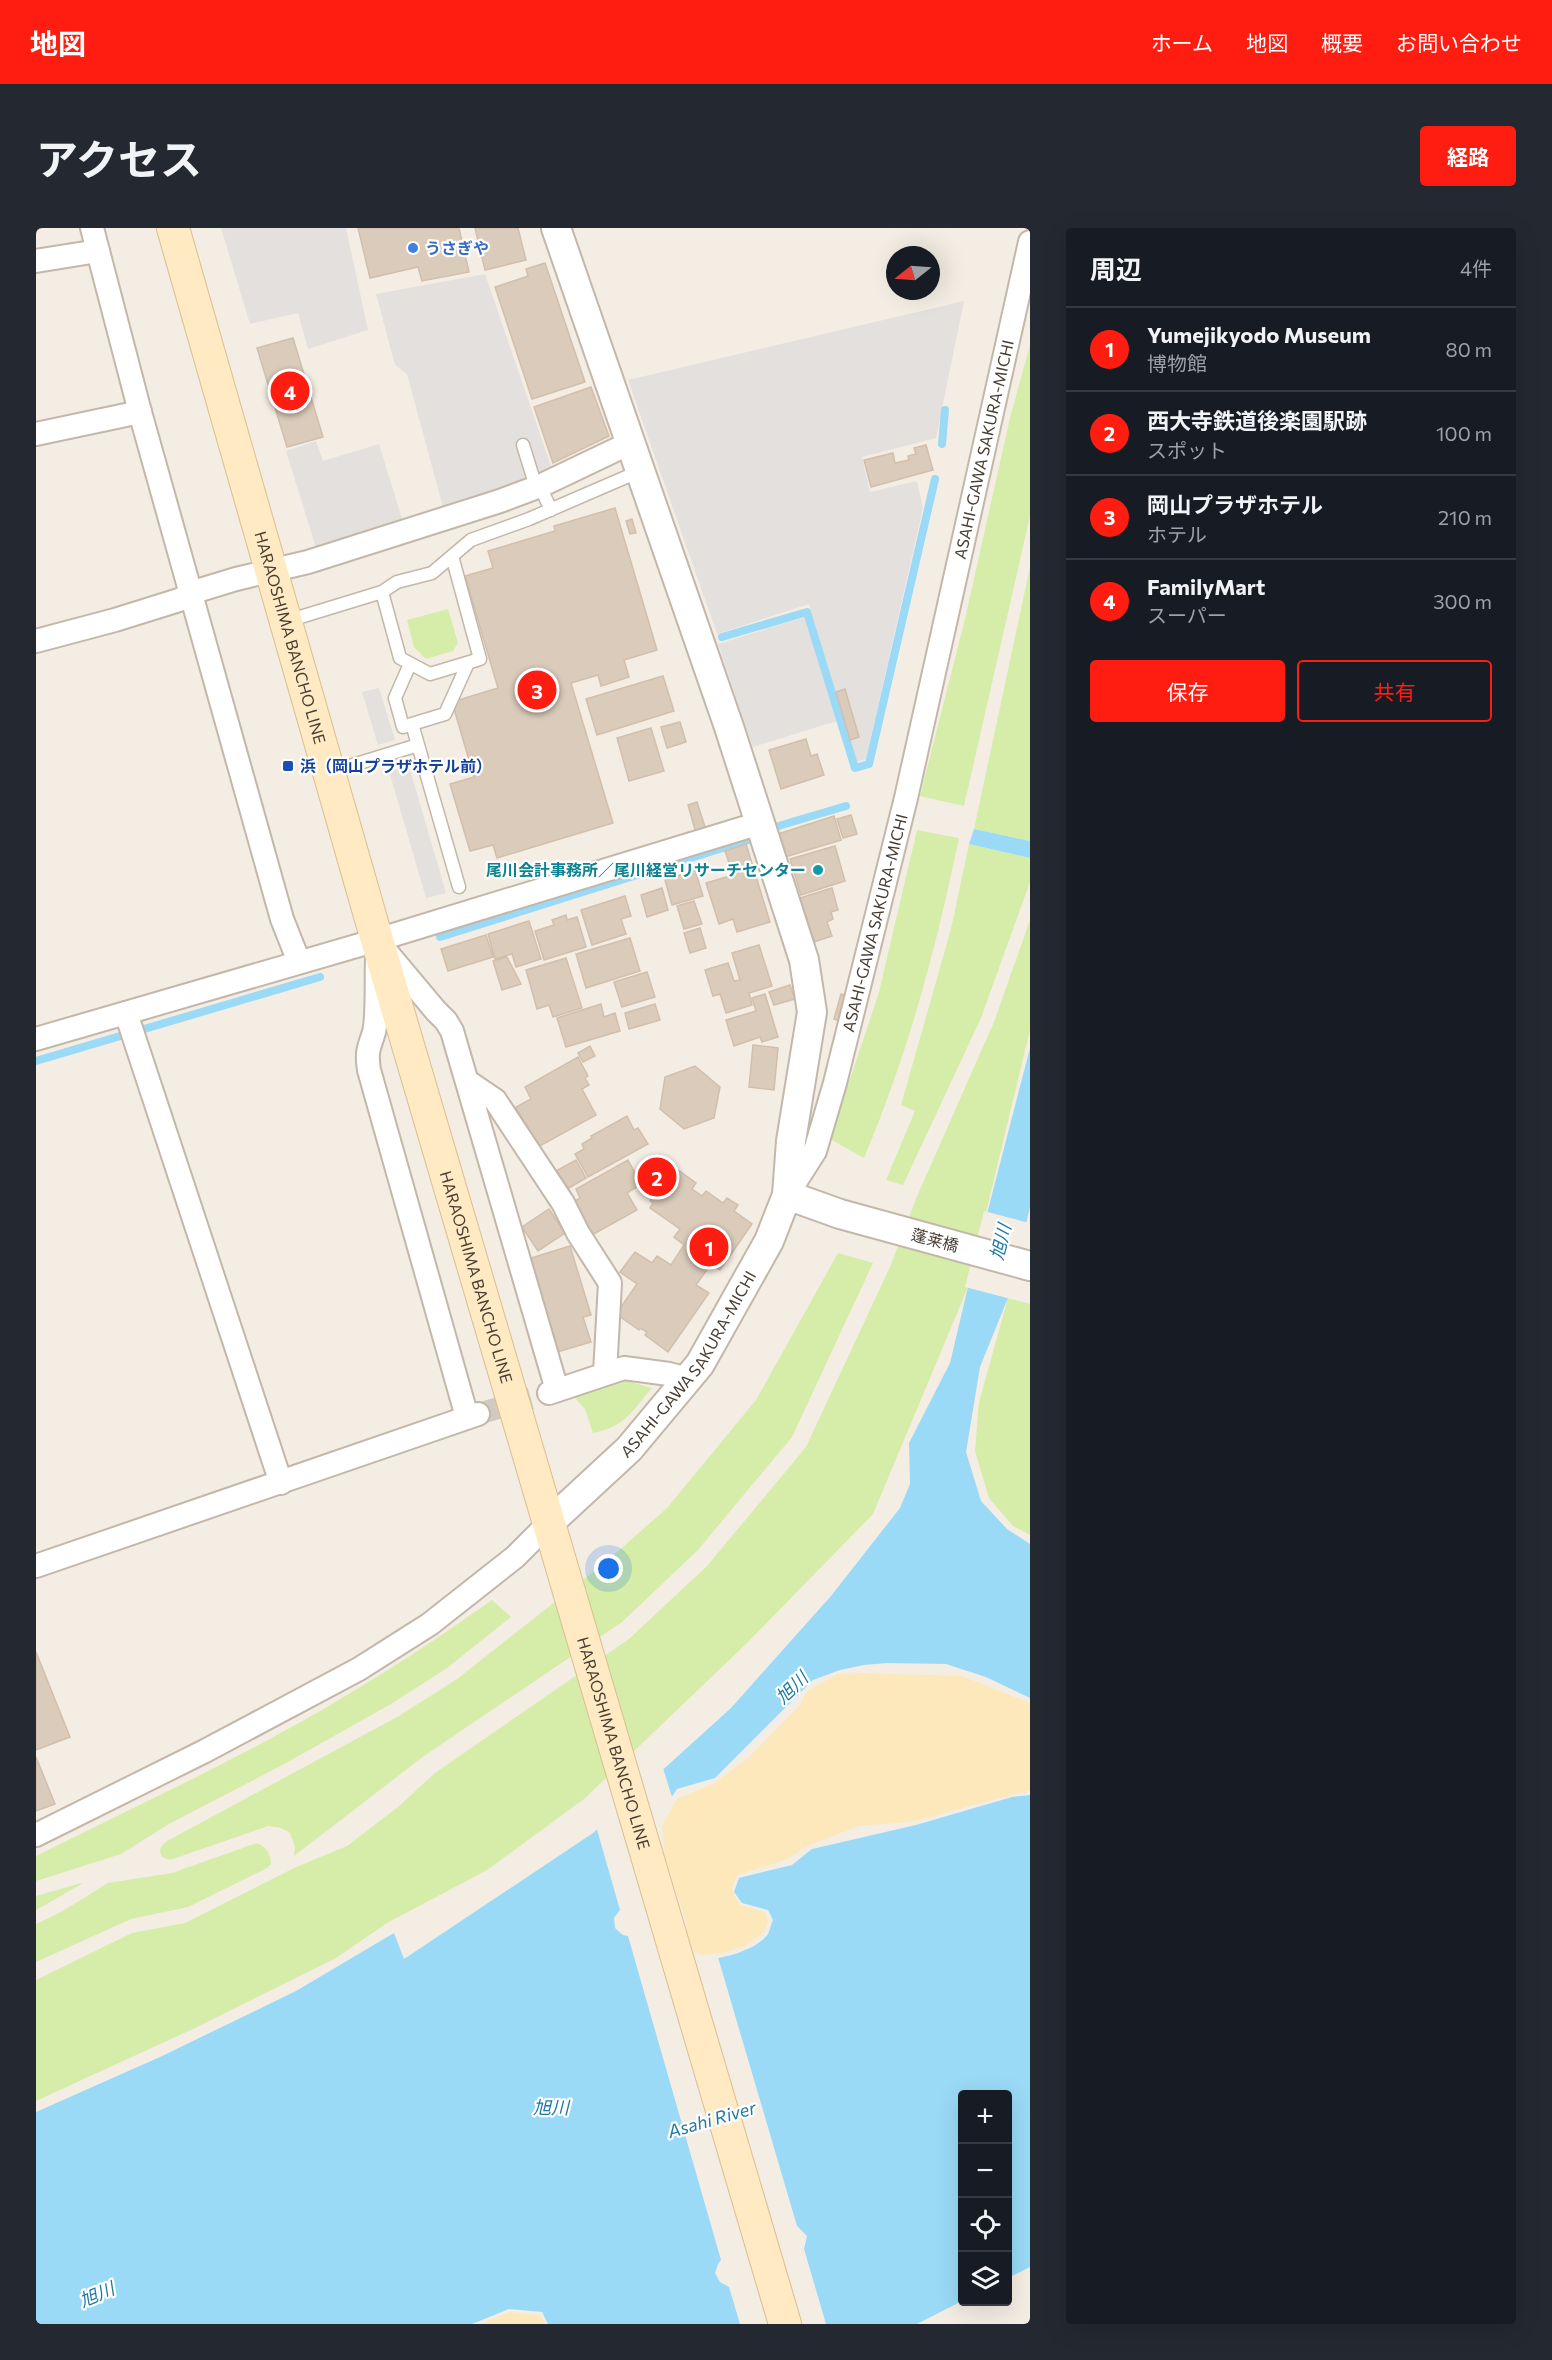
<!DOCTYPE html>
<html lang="ja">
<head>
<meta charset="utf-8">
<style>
  :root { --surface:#171b24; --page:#242831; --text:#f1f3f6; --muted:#9ea1a6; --line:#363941; --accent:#ff1c10 }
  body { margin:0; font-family:Commissioner,"Noto Sans JP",sans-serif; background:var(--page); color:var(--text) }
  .controls { position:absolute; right:18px; bottom:18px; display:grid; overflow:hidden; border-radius:6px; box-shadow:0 6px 24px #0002 }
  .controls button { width:54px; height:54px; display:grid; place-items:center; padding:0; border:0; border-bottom:2px solid var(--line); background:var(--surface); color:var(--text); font:30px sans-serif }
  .compass { position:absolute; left:850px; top:18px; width:54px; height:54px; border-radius:50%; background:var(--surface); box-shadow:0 6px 24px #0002; rotate:253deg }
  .you { position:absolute; left:573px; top:1341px; width:21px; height:21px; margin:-15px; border:4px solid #fff; border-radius:50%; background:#1a73e8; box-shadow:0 0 0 9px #1a73e833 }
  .badge { display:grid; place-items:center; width:39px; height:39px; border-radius:50%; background:var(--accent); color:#fff; font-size:20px; font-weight:700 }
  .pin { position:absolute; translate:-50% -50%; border:3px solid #fff; box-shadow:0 2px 6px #0006 }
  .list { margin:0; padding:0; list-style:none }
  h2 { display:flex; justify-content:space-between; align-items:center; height:78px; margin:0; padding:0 24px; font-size:26px }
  h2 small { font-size:20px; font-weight:400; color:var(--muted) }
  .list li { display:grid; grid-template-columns:39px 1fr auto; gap:18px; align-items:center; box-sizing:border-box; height:84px; padding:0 24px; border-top:2px solid var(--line) }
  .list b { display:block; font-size:22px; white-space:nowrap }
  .list p { margin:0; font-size:20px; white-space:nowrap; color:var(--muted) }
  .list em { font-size:20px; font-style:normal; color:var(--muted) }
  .actions { display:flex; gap:12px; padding:18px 24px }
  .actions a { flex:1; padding:14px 0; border:2px solid var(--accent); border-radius:6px; text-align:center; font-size:21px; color:var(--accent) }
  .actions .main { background:var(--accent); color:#fff }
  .icon { flex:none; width:33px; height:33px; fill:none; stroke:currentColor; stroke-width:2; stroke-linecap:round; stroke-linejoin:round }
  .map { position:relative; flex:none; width:994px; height:2096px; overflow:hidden; border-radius:6px }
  header { display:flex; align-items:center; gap:36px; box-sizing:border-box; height:84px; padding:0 30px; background:var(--accent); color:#fff }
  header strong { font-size:28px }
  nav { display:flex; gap:33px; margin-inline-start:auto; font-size:21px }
  .intro { display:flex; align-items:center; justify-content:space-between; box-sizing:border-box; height:144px; padding:0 36px }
  h1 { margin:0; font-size:42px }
  .button { padding:15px 27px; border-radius:6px; background:var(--accent); color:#fff; font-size:21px; font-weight:700 }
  main { display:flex; gap:36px; padding:0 36px }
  aside { flex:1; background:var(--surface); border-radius:6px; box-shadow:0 6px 24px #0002 }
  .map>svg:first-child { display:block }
  .green { fill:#d5eda8 }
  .sand { fill:#fde8bb }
  .parking { fill:#e4e0dd }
  .water { fill:#9adaf7 }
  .pier { fill:#f4ede4 }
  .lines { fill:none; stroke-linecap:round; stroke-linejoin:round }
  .stream { stroke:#9adaf7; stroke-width:8 }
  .building { fill:#dacbbb; stroke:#d2bfab; stroke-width:1.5 }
  .minor-tunnel { stroke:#d1cac1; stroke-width:22; stroke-dasharray:22 11; stroke-linecap:butt }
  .service-casing { stroke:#c3b7a9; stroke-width:15 }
  .minor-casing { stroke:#c3b7a9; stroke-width:26 }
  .tertiary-casing { stroke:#c3b7a9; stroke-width:32 }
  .secondary-casing { stroke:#d8be8f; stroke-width:34 }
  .service { stroke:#fff; stroke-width:12 }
  .minor { stroke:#fff; stroke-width:22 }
  .tertiary { stroke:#fff; stroke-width:28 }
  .secondary { stroke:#ffeac3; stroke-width:32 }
  .shop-dot { fill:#3f7fe0; stroke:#fff; stroke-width:2 }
  .transit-dot { fill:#1a4fb4; stroke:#fff; stroke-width:2 }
  .culture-dot { fill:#0f9aa8; stroke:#fff; stroke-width:2 }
  .labels { text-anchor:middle; stroke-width:4.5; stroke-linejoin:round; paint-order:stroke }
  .shop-label { font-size:16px; font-weight:bold; fill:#366cbe; stroke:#fff; text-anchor:start }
  .street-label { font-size:16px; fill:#473d33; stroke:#fff }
  .transit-label { font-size:16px; font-weight:bold; fill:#164399; stroke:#fff; text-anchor:start }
  .culture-label { font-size:16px; font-weight:bold; fill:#0d838f; stroke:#fff; text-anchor:end }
  .water-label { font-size:18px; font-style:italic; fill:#1f79a3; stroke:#fff }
</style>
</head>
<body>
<header>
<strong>地図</strong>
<nav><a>ホーム</a><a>地図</a><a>概要</a><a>お問い合わせ</a></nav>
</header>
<div class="intro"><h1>アクセス</h1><a class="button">経路</a></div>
<main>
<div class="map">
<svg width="994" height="2096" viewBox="0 0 994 2096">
  <rect width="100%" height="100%" fill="#f4ede4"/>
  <path class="green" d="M994,117V288L928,578L884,568L929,391L974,190Z
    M994,339V613L938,601Z
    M412,381L422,415L417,423L390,431L378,419L371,392Z
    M881,602L923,610C900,721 872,826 828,930L794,911L843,764Z
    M933,616L994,630V654L945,790L867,957L850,952L879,883L865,877L915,701Z
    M994,692V802L932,1059L837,1286L711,1415L548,1571L451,1642L351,1695L300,1730L159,1800L0,1873V1752L96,1705L149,1695L258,1640L311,1618L362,1579L399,1545L593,1411L671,1338L770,1219L854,1039L882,966L958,794Z
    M802,1025L837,1035L756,1209L661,1323L586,1394L388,1528L258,1628L259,1619L254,1605L245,1600L232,1598L134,1632L126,1629C122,1621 125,1618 131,1613L363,1488L421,1451L572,1332L631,1280L720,1172Z
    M972,1070L994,1076V1307L977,1298L953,1270L939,1223L943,1174Z
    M588,1152L616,1160C596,1183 589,1199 557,1205L549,1181L539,1170L542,1163Z
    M456,1372L475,1389L411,1440L355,1476L250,1535L133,1596L85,1626L0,1653V1628C76,1590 153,1554 228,1514C307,1472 383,1424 456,1372Z
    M221,1615C230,1619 235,1625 235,1636L231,1640L152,1679L95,1691L0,1734V1696L25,1684L72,1655L136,1645Z
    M49,1654L0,1682V1668Z"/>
  <path class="sand" d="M823,1445L926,1448L994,1475V1562L874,1594L823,1598L771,1618L752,1631L701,1647L696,1661L703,1677L729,1684L732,1693L728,1704L707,1719L686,1725L665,1727L658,1724L652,1710L650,1694L629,1630L626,1598L641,1571L677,1556L713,1529L764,1477L771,1463L802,1446Z
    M473,2084L504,2087L509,2096H445Z"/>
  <path class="parking" d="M185,0H310L332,102L272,121L262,85L214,96Z
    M449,46L517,244L408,283L371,146L359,137L340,66Z
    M928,73L900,210L826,229L834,264L881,253L887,280L830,531L820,534L773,376L681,406L592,152Z
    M280,213L287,233L343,216L367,294L280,320L250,223Z
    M769,389L801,493L717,519L682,416Z
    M343,460L359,512L342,517L326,464Z
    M373,538L410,665L390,670L353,543Z"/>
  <path class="water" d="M938,601L994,613V630L933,616Z
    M994,820V979L972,1070L944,1139L930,1224L945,1273L971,1301L994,1316V1470L950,1449L910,1436L851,1435L828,1437L804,1442L777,1452L679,1550L641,1561L622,1589V1622L654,1731C674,1735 720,1724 732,1706C734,1702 735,1696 737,1692L732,1682L706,1675L698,1664L703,1650L756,1637L776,1621L880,1597L976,1569L994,1567V2039L972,2050V1866H927L926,2073L881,2096H512L506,2084L473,2081L436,2096H0V1884L124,1829L260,1763L358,1705L368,1731L557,1605L695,1480L795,1368L864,1280L874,1256L873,1215L914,1135L932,1059Z"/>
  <path class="pier" d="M948,983L993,995L975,1071L929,1059Z
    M626,1537L637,1572L625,1590V1622L657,1729L665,1730L681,1726L761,1998L771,2008L768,2021L790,2096H704L693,2059L684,2054L679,2045L682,2036L685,2032L592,1708L587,1707L579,1700L578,1690L584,1682L560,1598Z"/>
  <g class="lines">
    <path class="stream" d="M906,216L909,182
      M686,409L771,384L819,540L833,536L899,251
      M739,599L810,578
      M404,709L712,612
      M0,833L284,749"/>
  </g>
  <path class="building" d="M423,0L433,44L386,53L382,39L334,50L322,0Z
    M439,0H482L490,32L449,42Z
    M509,35L549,154L496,171L459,59L492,48L490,41Z
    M257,110L287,209L251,219L221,120Z
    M555,159L573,208L517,235L498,179Z
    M890,217L897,242L835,259L828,232L857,225L859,235L873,232L872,228L880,226L878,220Z
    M579,280L621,422L588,432L593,449L565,458L562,447L535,455L577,595L461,630L457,617L434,623L414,556L438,549L416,474L462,460L429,348L457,340L452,323L519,303L518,298Z
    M596,291L600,305L594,306L590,293Z
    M627,448L638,483L561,507L550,471Z
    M809,461L823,509L814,512L800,464Z
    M644,494L650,514L631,520L625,499Z
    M615,500L628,543L593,553L581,510Z
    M770,511L775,528L781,526L788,547L745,561L733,522Z
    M661,574L670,602L660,605L652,577Z
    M815,587L821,606L807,610L801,591Z
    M798,588L805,612L749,629L742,606Z
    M710,616L734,694L701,704L697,691L683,696L670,655L697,647L689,623Z
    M799,618L809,653L765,667L754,631Z
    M659,642L667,668L636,677L629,652Z
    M626,660L632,682L611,689L605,667Z
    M796,660L802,682L795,684L797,691L791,694L796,708L778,714L764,670Z
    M589,668L595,688L585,691L590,706L556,717L545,682Z
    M658,673L666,696L648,701L641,678Z
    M530,687L531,692L541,689L550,719L508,732L499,703L518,697L516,692Z
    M493,693L505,731L480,739L476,726L459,731L452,706Z
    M664,700L670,720L654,725L648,705Z
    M450,707L457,729L412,743L405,721Z
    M594,710L604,743L550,760L540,726Z
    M723,717L736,758L713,765L716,777L690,785L684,766L677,768L669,742L692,735L698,753L704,752L696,725Z
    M471,729L485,756L466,762L457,733Z
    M530,730L546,780L517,789L513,777L501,781L490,742Z
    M611,744L619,769L586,779L578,754Z
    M754,757L759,771L738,777L733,764Z
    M729,766L742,809L726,814L724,809L698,818L690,792L720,783L716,770Z
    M805,766L811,768L804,793L798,791Z
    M565,776L568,789L579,785L584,803L530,819L521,790Z
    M619,776L624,792L593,801L589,785Z
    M717,817L742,820L738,862L713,859Z
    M554,818L559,828L547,834L542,825Z
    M542,829L552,848L549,850L553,857L546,861L560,887L502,919L480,879L495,871L489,859Z
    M659,838L684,859L678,890L648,901L624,881L629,849Z
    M591,888L598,902L602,900L612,916L552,949L539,926L548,921L546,916L556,910L555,908Z
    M540,932L550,950L528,963L518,944Z
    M592,932L605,956L591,965L601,982L556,1007L537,974L544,970L540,961Z
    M638,939L660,955L656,961L666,968L670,963L687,975L691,970L702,977L698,983L716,996L684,1042L675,1036L660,1057L673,1065L632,1124L609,1107L611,1104L604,1100L603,1102L580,1086L601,1056L584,1044L599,1024L616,1035L621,1028L635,1037L648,1017L638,1009L644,1001L614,980L617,975L614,973Z
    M513,981L529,1005L502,1023L486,999Z
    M534,1018L555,1087L547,1089L555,1114L521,1124L492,1031Z
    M0,1424L34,1509L0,1522Z
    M0,1529L19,1576L0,1583Z"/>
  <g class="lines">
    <path class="minor-tunnel" d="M442,1186L513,1165"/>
    <g class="service-casing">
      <path id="service" d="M487,217L500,259
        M504,258L515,282
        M346,364L364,430L394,446L444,431L416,328
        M251,393L346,364L361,354L396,345L435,312L493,291L604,243
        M374,436L359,470L367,499L376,496
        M294,544L382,517
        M423,659L376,496L409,486L432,435"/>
    </g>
    <g class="minor-casing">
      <g id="minor">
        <path d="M56,0L104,184L246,691L263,734"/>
        <path d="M0,33L62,23"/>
        <path d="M0,206L104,184"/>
        <path d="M0,413L79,392L143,372L164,362L200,351L272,334L464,273L504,258L594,215"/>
        <path d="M348,721L400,783L410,793L416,803L521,1162"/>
        <path d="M341,732C340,751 342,788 338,804C333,821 330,822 333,842L431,1189"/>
        <path d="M90,785L245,1255"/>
        <path d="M0,811L341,712L724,595"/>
        <path d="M431,853L459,872L527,975L542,1005L574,1055L569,1145"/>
        <path id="s1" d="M751,967L779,923L799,855L870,570L994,14"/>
        <path d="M513,1165L588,1140L633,1146L652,1151"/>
        <path d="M0,1338L442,1186"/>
        <path d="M0,1607L169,1523L323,1441L394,1396L479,1329L513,1295"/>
      </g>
    </g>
    <g class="tertiary-casing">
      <g id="tertiary">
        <path d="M751,967L804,986L994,1038"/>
        <path id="s2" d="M513,1295L593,1221L664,1136L733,1013L751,967L755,913L776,784L768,732L693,499L520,0"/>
      </g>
    </g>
    <g class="secondary-casing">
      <g id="secondary">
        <path id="s3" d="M137,0L341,712L749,2096"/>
      </g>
    </g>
    <use href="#service" class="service"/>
    <use href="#minor" class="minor"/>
    <use href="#tertiary" class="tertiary"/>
    <use href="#secondary" class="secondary"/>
  </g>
  <circle class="shop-dot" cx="377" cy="20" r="6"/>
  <rect class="transit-dot" x="246" y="532" width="12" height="12" rx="3"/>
  <circle class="culture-dot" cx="782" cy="642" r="6"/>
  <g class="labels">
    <g class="shop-label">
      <text x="389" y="26">うさぎや</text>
    </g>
    <g class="street-label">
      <text dy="6" stroke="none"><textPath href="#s1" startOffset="774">ASAHI-GAWA SAKURA-MICHI</textPath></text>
      <text dy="6" stroke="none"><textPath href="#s3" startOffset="426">HARAOSHIMA BANCHO LINE</textPath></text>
      <text dy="6" stroke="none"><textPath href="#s1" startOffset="288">ASAHI-GAWA SAKURA-MICHI</textPath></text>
      <text transform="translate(899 1012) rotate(15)" y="6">蓬莱橋</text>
      <text dy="6" stroke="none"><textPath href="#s3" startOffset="1092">HARAOSHIMA BANCHO LINE</textPath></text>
      <text dy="6" stroke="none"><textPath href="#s2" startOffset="213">ASAHI-GAWA SAKURA-MICHI</textPath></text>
      <text dy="6" stroke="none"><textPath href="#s3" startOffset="1578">HARAOSHIMA BANCHO LINE</textPath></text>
    </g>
    <g class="transit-label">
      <text x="264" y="544">浜（岡山プラザホテル前）</text>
    </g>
    <g class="culture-label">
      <text x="770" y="648">尾川会計事務所／尾川経営リサーチセンター</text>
    </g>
    <g class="water-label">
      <text transform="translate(965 1014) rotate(-76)" y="6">旭川</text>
      <text transform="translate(756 1460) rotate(-44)" y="6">旭川</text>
      <text x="515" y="1886">旭川</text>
      <text transform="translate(676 1892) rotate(-16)" y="6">Asahi River</text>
      <text transform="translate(61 2067) rotate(-23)" y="6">旭川</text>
    </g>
  </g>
</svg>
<div class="controls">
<button>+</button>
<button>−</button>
<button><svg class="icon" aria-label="locate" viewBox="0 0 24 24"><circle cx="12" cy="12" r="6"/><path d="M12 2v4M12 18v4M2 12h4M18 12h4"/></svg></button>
<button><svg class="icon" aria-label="layers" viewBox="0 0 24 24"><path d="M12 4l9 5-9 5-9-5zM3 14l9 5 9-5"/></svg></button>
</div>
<svg class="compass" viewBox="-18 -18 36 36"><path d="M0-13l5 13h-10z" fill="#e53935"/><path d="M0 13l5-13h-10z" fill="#9ea1a6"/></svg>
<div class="you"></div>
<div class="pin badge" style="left:673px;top:1019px">1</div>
<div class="pin badge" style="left:621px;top:949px">2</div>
<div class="pin badge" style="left:501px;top:462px">3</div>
<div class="pin badge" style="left:254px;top:163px">4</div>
</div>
<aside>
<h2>周辺<small>4件</small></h2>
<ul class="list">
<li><span class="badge">1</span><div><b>Yumejikyodo Museum</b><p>博物館</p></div><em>80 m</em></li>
<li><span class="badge">2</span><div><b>西大寺鉄道後楽園駅跡</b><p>スポット</p></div><em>100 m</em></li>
<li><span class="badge">3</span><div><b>岡山プラザホテル</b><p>ホテル</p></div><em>210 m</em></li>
<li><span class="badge">4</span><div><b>FamilyMart</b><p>スーパー</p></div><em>300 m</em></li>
</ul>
<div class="actions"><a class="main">保存</a><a>共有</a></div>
</aside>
</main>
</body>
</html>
